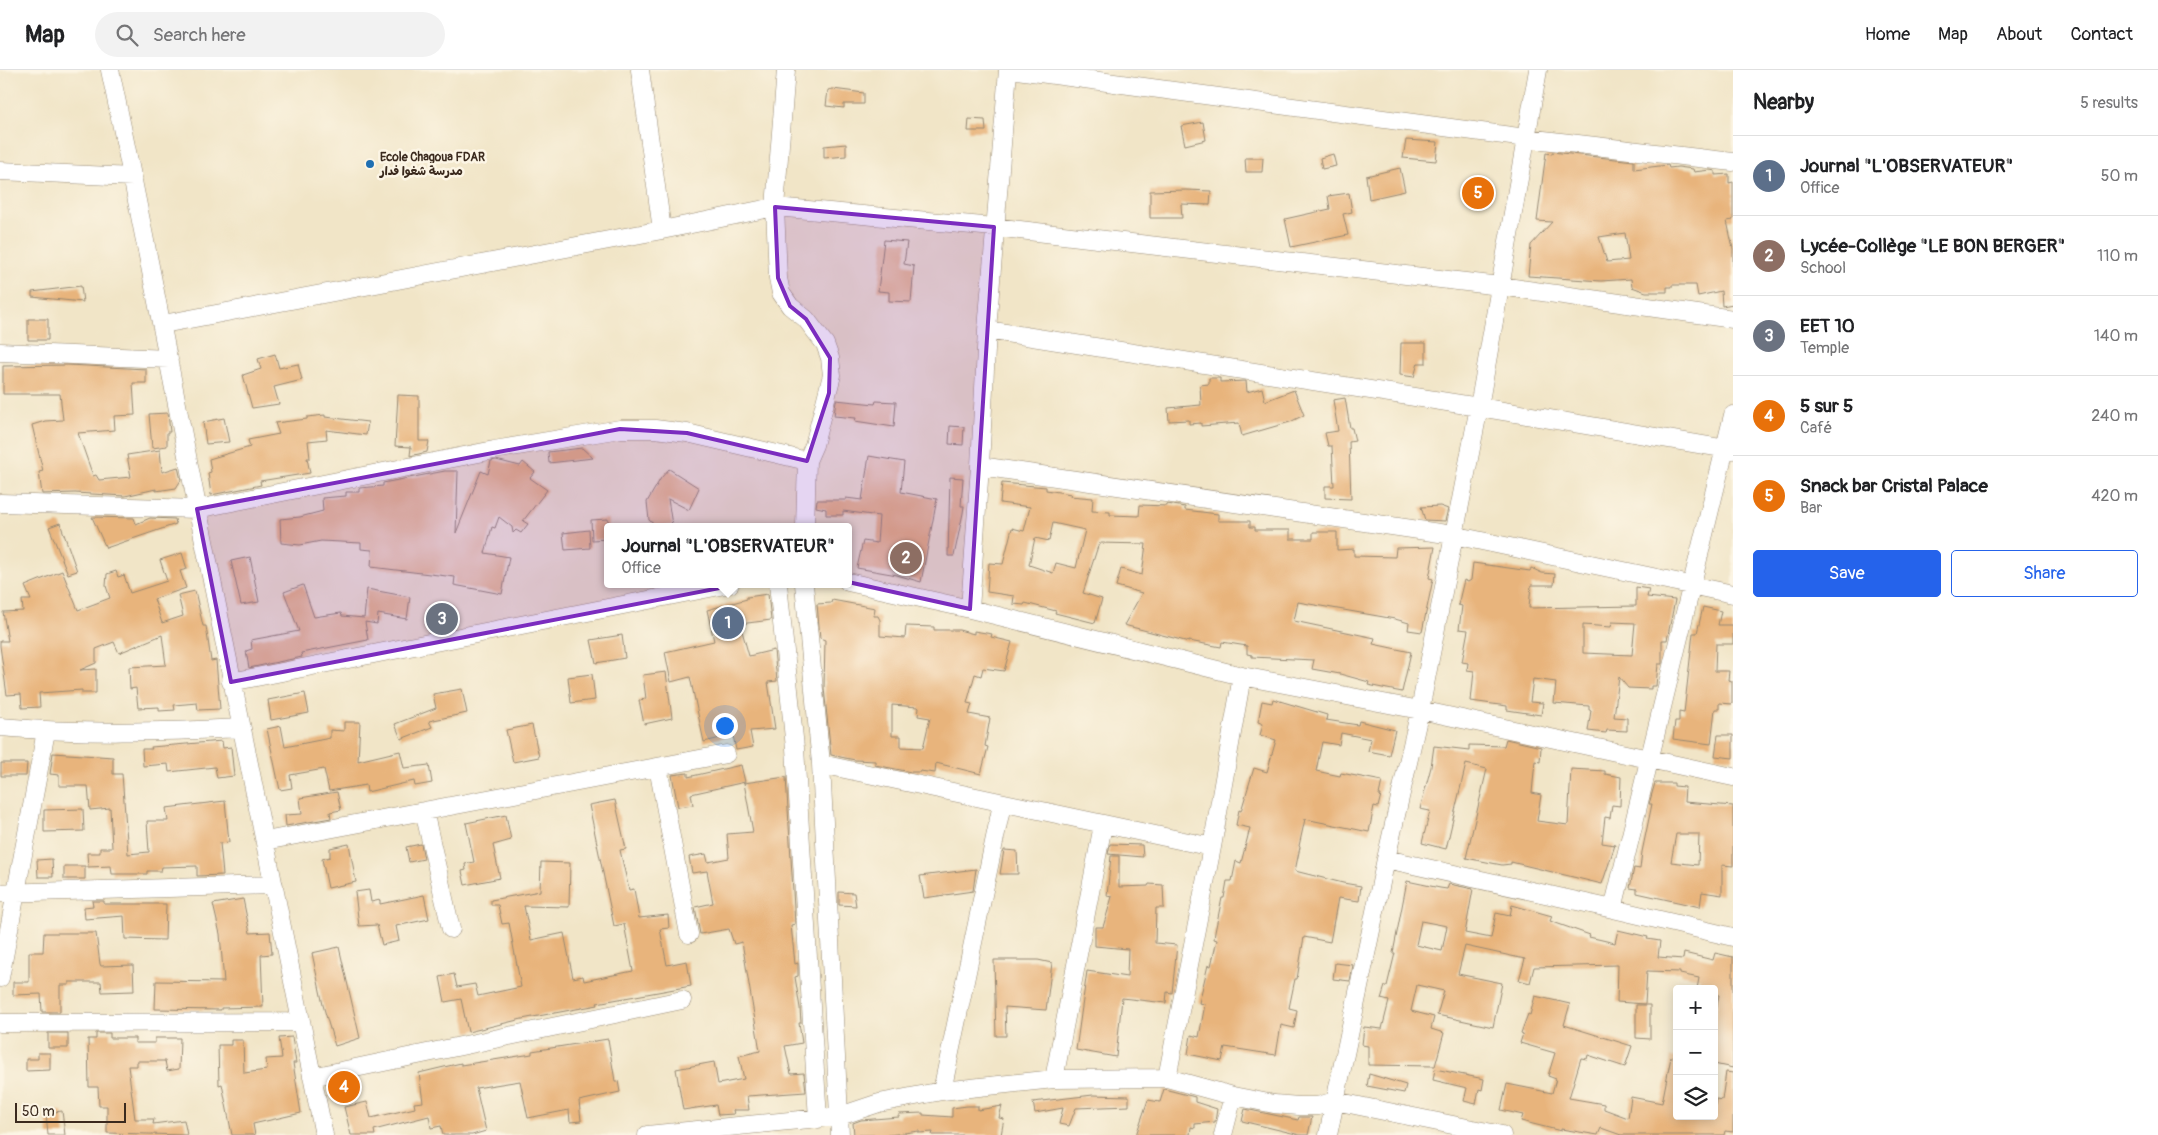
<!DOCTYPE html>
<html lang="en">
<head>
<meta charset="utf-8">
<style>
  :root { --surface:#fff; --page:#f2f2f2; --text:#202124; --muted:#757577; --line:#e0e0e0; --accent:#2563eb }
  body { margin:0; font-family:Pangolin,"Playpen Sans Arabic",sans-serif; background:var(--page); color:var(--text) }
  .controls { position:absolute; right:15px; bottom:15px; display:grid; overflow:hidden; border-radius:5px; box-shadow:0 2px 12px #0003 }
  .controls button { width:45px; height:45px; display:grid; place-items:center; padding:0; border:0; border-bottom:1px solid var(--line); background:var(--surface); color:var(--text); font:25px sans-serif }
  .scale { position:absolute; left:15px; bottom:12px; width:111px; box-sizing:border-box; padding-left:5px; border:2px solid #3b2a1e; border-top:0; font-size:14px; line-height:18px; white-space:nowrap; color:#3b2a1e; -webkit-text-stroke:4px #fcf5e5; paint-order:stroke }
  .you { position:absolute; left:724px; top:655px; width:18px; height:18px; margin:-12px; border:4px solid #fff; border-radius:50%; background:#1a73e8; box-shadow:0 0 0 8px #1a73e833 }
  .badge { display:grid; place-items:center; width:32px; height:32px; border-radius:50%; background:var(--accent); color:#fff; font-size:16px; font-weight:700 }
  .pin { position:absolute; translate:-50% -50%; border:2px solid #fff; box-shadow:0 1px 5px #0006 }
  .popup { position:absolute; left:604px; top:453px; width:248px; height:65px; box-sizing:border-box; display:grid; place-content:center; border-radius:5px; background:var(--surface); filter:drop-shadow(0 1px 4px #0005); font-size:16px; white-space:nowrap; color:var(--muted) }
  .popup b { font-size:19px; color:var(--text) }
  .popup::after { content:''; position:absolute; left:50%; top:100%; margin-left:-10px; border:10px solid transparent; border-top-color:var(--surface) }
  .list { margin:0; padding:0; list-style:none }
  h2 { display:flex; justify-content:space-between; align-items:center; height:65px; margin:0; padding:0 20px; font-size:21px }
  h2 small { font-size:16px; font-weight:400; color:var(--muted) }
  .list li { display:grid; grid-template-columns:32px 1fr auto; gap:15px; align-items:center; box-sizing:border-box; height:80px; padding:0 20px; border-top:1px solid var(--line) }
  .list b { display:block; font-size:19px; white-space:nowrap }
  .list p { margin:0; font-size:16px; white-space:nowrap; color:var(--muted) }
  .list em { font-size:16px; font-style:normal; color:var(--muted) }
  .actions { display:flex; gap:10px; padding:15px 20px }
  .actions a { flex:1; padding:11px 0; border:1px solid var(--accent); border-radius:5px; text-align:center; font-size:18px; color:var(--accent) }
  .actions .main { background:var(--accent); color:#fff }
  .icon { flex:none; width:28px; height:28px; fill:none; stroke:currentColor; stroke-width:2; stroke-linecap:round; stroke-linejoin:round }
  .map { position:relative; flex:none; width:1733px; height:1065px; overflow:hidden }
  header { display:flex; align-items:center; gap:30px; box-sizing:border-box; height:70px; padding:0 25px; background:var(--surface); border-bottom:1px solid var(--line) }
  header strong { font-size:24px }
  nav { display:flex; gap:28px; margin-inline-start:auto; font-size:18px }
  .search { width:350px; height:45px; background:var(--page); display:flex; align-items:center; gap:12px; box-sizing:border-box; padding:0 18px; border-radius:28px; color:var(--muted); font-size:19px }
  main { display:flex }
  aside { flex:1; background:var(--surface) }
  .map>svg:first-child { display:block }
  .building { fill:#e8b47b; fill-rule:evenodd }
  .lines { fill:none; stroke-linecap:round; stroke-linejoin:round }
  .minor-casing { stroke:#968872; stroke-width:19 }
  .minor { stroke:#fff; stroke-width:18 }
  .marked { fill:#7b2cbf; fill-opacity:0.2; stroke:#7b2cbf; stroke-width:4; stroke-linejoin:round }
  .poi-dot { fill:#1f6fb2; stroke:#fcf5e5; stroke-width:2 }
  .labels { text-anchor:middle; stroke-width:5; stroke-linejoin:round; paint-order:stroke }
  .poi-label { font-size:12px; font-weight:bold; fill:#3b2a1e; stroke:#fcf5e5; text-anchor:start }
</style>
</head>
<body>
<header>
<strong>Map</strong>
<div class="search"><svg class="icon" aria-label="search" viewBox="0 0 24 24"><circle cx="10" cy="10" r="6"/><path d="M15 15l6 6"/></svg>Search here</div>
<nav><a>Home</a><a>Map</a><a>About</a><a>Contact</a></nav>
</header>
<main>
<div class="map">
<svg width="1733" height="1065" viewBox="0 0 1733 1065">
  <rect width="100%" height="100%" fill="#fcf5e5"/>
  <filter id="ink" filterUnits="userSpaceOnUse"><feTurbulence type="fractalNoise" baseFrequency=".02" numOctaves="2"/><feDisplacementMap in="SourceGraphic" scale="10" xChannelSelector="R" yChannelSelector="G"/><feConvolveMatrix kernelMatrix="1 2 1 2 8 2 1 2 1" color-interpolation-filters="sRGB"/></filter>
  <filter id="wash" filterUnits="userSpaceOnUse"><feTurbulence type="fractalNoise" baseFrequency=".0096" numOctaves="4" result="noise"/><feDisplacementMap in="SourceGraphic" scale="20" xChannelSelector="R" yChannelSelector="G"/><feGaussianBlur stdDeviation="1.12" result="paint"/><feColorMatrix in="noise" values="0 0 0 0 0 0 0 0 0 0 0 0 0 0 0 0 0 1.4 0 .05"/><feComposite in="paint" operator="in"/></filter>
  <g filter="url(#wash)">
    <rect width="100%" height="100%" fill="#f1e5c7"/>
    <g id="blocks">
      <path class="building" d="M833,19L864,23V34H844V38L826,36L828,20Z
        M969,49L985,50L986,61H968Z
        M1203,52L1206,70L1185,75L1181,56Z
        M1406,70L1438,72L1436,91L1403,88Z
        M846,74V86L824,88V76Z
        M1552,82L1634,91V99L1668,95L1669,98L1678,97L1693,99L1694,102L1710,100L1715,101V105L1729,104V113L1733,112V150L1727,151L1733,179V234L1722,236L1721,221L1698,226L1696,215H1672V217H1667V222H1646L1632,217L1631,209L1601,211L1528,206L1531,175L1552,152L1537,151L1546,83L1552,84ZM1625,163L1629,190L1607,192L1599,167Z
        M1333,84L1336,96L1322,99L1320,88Z
        M1245,88H1263L1262,102H1246Z
        M1400,98L1405,121L1369,129L1366,106Z
        M1186,120L1211,121L1210,135L1181,134L1182,148H1150V121Z
        M1349,123L1352,142L1343,144L1348,165L1291,177L1285,149L1330,139L1328,126Z
        M884,170L907,172L904,194L914,196L911,232L889,231V222L878,221Z
        M81,216L83,232L32,227V222Z
        M28,249H48V270H28Z
        M1401,273H1426V293H1418L1414,307L1400,305Z
        M275,284L279,298L298,294L302,310L274,317L279,334L252,338L243,305L261,299L258,289Z
        M68,295L146,299V313H133L135,345L114,346L115,360L78,363L93,406L96,405L99,410L131,407L127,385L160,380L162,402L178,397L181,410L176,418L156,421V419L125,426L75,423L42,424L39,402L43,401L32,355L45,351L63,350L60,324H3V296Z
        M1209,308H1220V312L1246,311L1247,322L1262,318L1265,331L1294,320L1304,345L1290,352L1242,366L1239,353L1201,356V353L1189,354V350L1169,351L1168,338L1201,335L1200,315L1209,314Z
        M398,325L419,326V371H429L427,382L410,386L411,377L395,376Z
        M1345,328L1350,358H1352L1355,371L1349,372L1351,429L1325,428V416H1334L1332,376H1328L1325,363L1338,361L1333,330Z
        M836,330L875,334L876,331L896,332L894,357L855,351L856,348L834,346Z
        M168,343L170,362H167V376L152,378L149,344Z
        M325,345V347L368,352L366,365L326,360L327,369L308,371L310,388H307L310,403L260,411L261,415L211,425L208,403L211,402L209,389L250,377L248,370L279,364L275,353L307,349V347Z
        M224,348L229,372L206,374L203,352Z
        M950,356L964,357L963,375L949,374Z
        M582,378L593,388L549,393L548,382Z
        M869,386L904,392L901,422L937,429L921,512L897,505L857,498L863,471L877,473L879,446L843,441V445H826V439L816,437L817,430H846V428L862,430Z
        M496,390L520,396L523,392L535,402L530,408L547,420L523,451L528,454L521,463L516,460L513,463L512,457L499,447L495,458L492,457L485,483L509,487L502,524L454,515L455,507L371,497L372,480L361,479V473L321,471L300,475L281,473L280,449L300,447L323,441L322,428L346,426V422H359V418L383,416V413L445,401H458L456,463L481,401L488,404L491,391Z
        M669,399L699,418L689,440L668,429L672,455L657,457L649,450L647,432L661,408Z
        M950,407L963,408L961,436H964L963,443L954,486H948Z
        M1002,413L1046,417V420L1071,424L1070,426L1093,428L1092,441L1110,442V445L1139,446L1140,435L1167,436V434L1185,437V440L1218,444V451H1250V457H1255V460H1290V469H1313V462H1337V480L1354,479V486L1395,487L1396,478L1435,477L1429,508L1433,509L1422,562L1408,560L1409,553L1395,549L1298,532L1294,551L1375,568L1373,574L1411,582L1402,622L1368,615L1369,612L1340,604L1312,599L1314,590L1252,587V585L1247,584V576L1222,572L1221,577L1189,571V572L1124,555L1142,523L1116,516L1121,499L1142,505L1146,474L1099,473L1083,523L1102,529L1095,553L1055,543L1056,541L1025,533L1024,535L1013,534L1014,526L987,522L989,493L1003,494L1012,458L1024,461L1030,437L1000,433ZM1053,453L1085,460L1076,498L1056,493L1053,503L1029,495L1035,468L1049,471Z
        M1440,436L1448,439L1445,451L1425,450L1421,437Z
        M92,447L134,448L136,454L150,448L175,449L176,454L106,478Z
        M608,449V469L592,470L591,450Z
        M60,453L77,501L68,504L49,457Z
        M589,460L590,478L565,480L563,463Z
        M182,483L187,499L180,501L186,518L154,529L162,553L183,546L178,525L195,521L203,556H206L211,591L216,590L220,639L198,640L197,633L174,635L175,640L159,641V637L138,638L136,618L130,619L129,597L166,595L162,565L119,583L114,572L96,579V593L80,600L96,599V623H82V620L39,623L40,637L22,638L21,624L7,625L0,576V571H8L3,542L23,541L22,530H31L25,516L62,501L78,540L110,528L106,516L107,504L116,501L118,507L124,505L130,523L167,511L160,490Z
        M250,487L259,532L241,535L231,491Z
        M1473,493L1530,501L1531,498L1542,503L1555,504L1554,515H1531L1529,538L1636,536V517L1649,519L1647,527L1675,530L1667,570H1662V594H1658L1656,616H1651V619L1628,618L1619,607L1614,647L1627,648V661L1607,660L1606,663L1588,661L1591,640H1589V636L1554,633L1556,612L1533,609L1530,632L1543,633L1541,645L1507,640V636L1471,631L1474,601L1467,600L1468,593L1462,592L1468,560L1459,559L1462,536L1458,535L1464,510L1468,512L1471,510ZM1612,552L1635,553L1632,585L1583,583V555L1611,557Z
        M303,515L314,547L341,543L342,546L364,548L367,519L410,527L407,549L378,544L377,554L365,552L368,570L301,583L302,587L249,598L246,581L252,579L251,570L299,561L284,522Z
        M768,524L771,550L740,554L749,586L774,580L777,611L768,612L775,659L750,661L753,677L736,680L733,665L704,672L690,607L671,612L665,582L714,571L707,540L747,529V527Z
        M832,530L875,538L874,546H878L880,550V566L905,568L906,556L934,557V560H959L974,564V561L992,564L991,567L1012,572L1004,601L983,598L981,606L975,604L967,633L972,634L969,644L990,648L985,676L988,677L981,704L936,693L935,703L920,701V702H911L875,695V691L855,690L831,685L824,618L825,570L820,568L817,534L831,533ZM892,635L918,637L919,638L918,646L930,648L923,678L901,677V666H892Z
        M1703,537L1721,541L1718,555H1733V574H1716L1715,601H1729L1728,610L1732,611V634L1719,633V639H1715L1711,674L1673,669L1675,651H1679V642L1684,643L1693,563H1697Z
        M622,565L625,588L596,593L591,570Z
        M666,602L672,648L644,654L639,630L646,629L643,605Z
        M592,604L595,630L571,633L568,607Z
        M462,619L467,643L429,651L432,657L401,669L395,654L436,638L433,624Z
        M305,623L309,643L271,650L268,630Z
        M1273,629L1327,645L1326,650L1358,655L1359,651L1395,660L1389,685L1368,681L1371,669L1341,663L1339,675L1322,672L1316,701L1340,706L1341,703L1382,711L1379,725H1381L1378,737L1374,736L1369,762L1305,749L1299,776L1300,777L1295,801L1343,813L1361,816L1359,831L1338,828L1330,872L1304,867L1297,909H1295L1289,938L1297,940L1294,958L1281,955L1276,985L1225,977L1222,991L1188,984L1191,965L1199,967L1205,934L1199,933L1208,895L1211,896L1217,870L1214,869L1215,862L1222,828H1224L1227,811H1232L1236,791L1241,793L1250,758L1236,755L1239,740L1241,741L1254,698L1267,702L1276,670L1260,665L1263,654L1258,652L1262,631L1272,633Z
        M344,652H360L358,691L400,681L404,698L429,695L432,713L415,716L414,711L367,722L366,715L329,721L324,699L290,705L292,718L280,720L267,659L281,656L285,677L330,668V660L344,661Z
        M532,655L539,687L513,692L506,660Z
        M1718,665H1733V688L1715,686Z
        M1506,669L1541,677L1540,692L1535,691L1532,723L1541,725L1537,751L1568,755L1571,699L1605,701V704L1621,707L1620,736L1612,735L1610,748L1605,747L1602,773L1615,775L1602,814L1511,792V794L1502,795L1466,788L1487,699L1466,694L1446,779L1422,773L1430,741L1420,739L1431,697L1434,676L1469,680V675L1504,676Z
        M222,671L223,678L231,677L234,706L217,708L215,697L169,702L168,694L143,696L142,679H152L151,677Z
        M53,683L113,687V704H122L128,784L149,782L147,751H168L166,738L225,731L229,772L220,773L223,805L197,806V796L162,797L161,801H147V804H112L111,796L88,797L87,783H100V778H112L110,738L90,740L88,716H59V705L50,704Z
        M1,693H27L26,706H1Z
        M741,695L745,712L691,724L693,735L678,737L672,705L688,703V707Z
        M786,707L795,854L791,855L795,894L798,893V906L795,907L800,938L801,953H799L802,973L785,976L791,1004L804,1003L806,1022L747,1026L749,1040H733L734,1044L718,1045L716,1035L683,1040L676,999L714,992L718,1014L744,1009L739,986L760,981L742,872L734,874L729,859L700,864L695,837L713,833L707,801L692,803L689,787L706,784L708,792L729,788L727,764L753,762L744,713Z
        M1655,713H1674V716L1685,717L1684,732L1733,736V796L1722,795V825L1702,822L1700,837L1637,823V819L1630,818L1634,798L1640,799L1642,782L1652,734H1649ZM1676,764H1699L1698,795L1671,792Z
        M337,722L341,740L330,742L331,748L286,756L285,745L302,744L300,728Z
        M615,730L626,779L620,780L629,820L634,819L639,848L668,845L669,858L660,859L667,895L687,891L691,916L597,933L598,935L522,949L468,962L461,929L445,932L440,907L454,904L457,917L475,914L478,926L521,917L509,853L502,854L498,835H491V830L540,821L541,792L570,793L569,837L524,836L531,870L564,863L573,908L583,906L584,911L633,901L624,854L614,856L589,735Z
        M83,739L84,761L44,762V740Z
        M506,745L511,770L493,775L500,808L465,815L462,801L466,800L465,794L474,792L466,753Z
        M349,774L356,812L328,818L322,789L330,787V778Z
        M421,774L424,789L409,792L406,777Z
        M1110,774L1142,775L1143,787L1108,784Z
        M1004,780L1017,781L1018,804H1000Z
        M1111,786H1119V817L1148,816L1149,814L1163,815L1164,838H1156L1155,873L1177,875L1172,923L1167,922L1166,933L1122,928L1116,987L1076,980L1087,901L1127,907L1128,879L1095,876V857H1103L1112,827L1107,826Z
        M52,789L53,807H38L37,790Z
        M64,796H85V809H64Z
        M976,799L973,821L924,828L920,806Z
        M1407,811L1440,818L1447,819L1449,814L1473,819L1465,863L1491,868L1496,843L1510,846L1512,835L1552,846L1550,851L1590,865L1589,867L1615,873L1618,860L1648,867L1647,869L1660,871L1658,887L1683,889L1684,883L1713,890L1715,883L1733,887V998L1714,994V953L1719,925L1714,924V919H1697L1699,908L1680,904V902L1647,901L1645,934L1617,932L1618,895L1534,897L1530,913L1519,910L1525,889L1465,876L1458,904L1502,913L1493,957L1437,945L1444,921L1417,915L1411,941L1434,947L1431,959L1444,963L1435,996L1368,995V976L1362,975L1364,957L1382,959L1389,931L1381,929L1385,916H1387L1395,883H1393ZM1421,851L1447,856L1442,881L1416,875Z
        M369,820L371,832L380,830V834L424,825L429,849L396,856L399,871L382,875L377,855L359,856L355,822Z
        M839,822L854,823L856,836L839,835Z
        M243,829L250,863L270,862L272,884L261,885L263,937L221,938V940L155,939L156,911L224,912L220,864L213,834Z
        M92,831H104V834H166L165,870L125,869L124,846L85,849L84,837L93,836Z
        M44,863H96L100,894L101,896L133,895L134,921L102,922L101,912H69V915H60V942H42L41,924L13,925V912H29V882H43Z
        M339,877L360,968L335,976L323,935L312,883Z
        M994,890H1038L1052,893L1046,940L1005,937L1006,966H996Z
        M1335,893L1353,895L1350,911L1333,909Z
        M1535,926L1570,934L1564,955L1632,976L1625,997L1588,985L1587,989L1581,988L1569,1028L1604,1034V1039L1628,1048L1631,1027L1662,1033L1671,987L1677,988V1046H1714L1716,1029L1722,1030L1726,1002L1733,1003V1062L1725,1061L1724,1065H1621L1601,1058L1598,1065L1561,1059V1061L1521,1051L1523,1045L1501,1040L1507,1014L1552,1023L1556,1009L1548,1006L1555,983L1520,973L1523,964L1521,963L1528,944L1530,945Z
        M1636,935H1650V969L1636,968Z
        M48,963H68V978H48Z
        M96,963H110V968H135V973H155V968H180L179,999L167,1001L165,991H137V996H128L135,1049H154L153,1054L184,1050L187,1065L107,1063V1036H99L98,1017H89L88,969H96Z
        M292,967L296,993H293L301,1043L253,1054L255,1065H232L222,1014L219,1015L218,975H231V970H243L244,1003L267,1000L266,989L282,988L279,968Z
        M608,969L615,1011H618L620,1022L579,1031L581,1051L570,1052L569,1040L528,1048L520,1011L476,1018L486,1061L472,1065H443L441,1056L431,1058L429,1046L374,1060L375,1065H351L344,1037L367,1032L371,1048L415,1038L414,1033L423,1032L419,1003L461,993V995L532,984V981Z
        M38,983H50V1000L26,1001V989H38Z
        M1435,999L1484,1009L1482,1020L1479,1019L1476,1034L1464,1031L1467,1018L1433,1010Z
        M1369,1004L1406,1015L1404,1023L1367,1016Z
        M1164,1019L1195,1027V1032L1217,1039L1215,1052L1195,1054V1058L1191,1057L1190,1065H1136L1148,1030L1160,1032Z
        M1093,1025L1129,1026V1036L1076,1038L1069,1056L1059,1054L1063,1038L1035,1043L1033,1032Z
        M967,1036H978V1040L1002,1036L999,1048L1004,1049L1001,1065H932L933,1062L919,1063V1061L889,1065H854L853,1053L861,1050L899,1047V1044L923,1043V1045L952,1047V1038Z
        M1245,1039L1298,1050L1299,1047H1312L1308,1065H1300L1242,1051Z
        M62,1041L65,1065H48L46,1043Z"/>
    </g>
  </g>
  <g filter="url(#ink)">
    <use href="#blocks" fill-opacity="0" stroke="#968872" stroke-width="1"/>
    <g class="lines">
      <g class="minor-casing">
        <path id="minor" d="M110,0C144,158 173,318 205,476C244,673 284,869 324,1065
          M640,0L662,160
          M786,0L775,137L778,208L781,223L790,236L806,249L825,274L830,288L832,305L814,375L807,391L805,457
          M1017,0L1526,68L1733,92
          M0,101L133,107
          M163,254L662,160L775,137L994,157L1500,216L1733,249
          M987,260L1479,337L1733,380
          M0,282L169,289
          M980,396L1453,465L1733,524
          M0,433L197,439L494,380L620,359H655L687,363L807,391
          M848,512L970,539L1242,606L1420,640L1733,707
          M778,514L795,678L818,1049
          M804,514L821,694L840,1065
          M970,539L980,396L987,260L1008,0
          M231,612L730,514
          M0,657C81,664 161,662 242,658
          M821,694L1212,777
          M658,697L689,864
          M424,741L451,859
          M265,771L726,684
          M1386,789L1613,839L1733,867
          M0,823L274,815
          M1613,839L1733,345
          M0,908L46,661
          M0,953L301,952
          M312,1007L682,930
          M1167,1008L1212,777L1242,606
          M1054,1009L1103,755
          M942,1021L1002,734
          M647,1065L840,1046L879,1033L942,1021L1054,1009L1167,1008L1233,1026L1274,1034L1299,1036H1318L1335,1031L1502,1065
          M1223,1065L1233,1026
          M1328,1065L1386,789L1420,640L1479,337L1538,0"/>
      </g>
      <use href="#minor" class="minor"/>
    </g>
  </g>
  <path class="marked" d="M775,137L994,157L970,539L803,502L231,612L197,439L620,359L687,363L807,391L829,323L830,288L806,249L790,236L778,208Z"/>
  <circle class="poi-dot" cx="370" cy="94" r="5"/>
  <g class="labels">
    <g class="poi-label">
      <text x="380" y="91">Ecole Chagoua FDAR<tspan x="380" dy="14">مدرسة شغوا فدار</tspan></text>
    </g>
  </g>
</svg>
<div class="controls">
<button>+</button>
<button>−</button>
<button><svg class="icon" aria-label="layers" viewBox="0 0 24 24"><path d="M12 4l9 5-9 5-9-5zM3 14l9 5 9-5"/></svg></button>
</div>
<div class="scale">50 m</div>
<div class="you"></div>
<div class="pin badge" style="left:728px;top:553px;background:#5c6f8a">1</div>
<div class="popup"><b>Journal &quot;L'OBSERVATEUR&quot;</b>Office</div>
<div class="pin badge" style="left:906px;top:488px;background:#8d6e63">2</div>
<div class="pin badge" style="left:442px;top:549px;background:#6b7280">3</div>
<div class="pin badge" style="left:344px;top:1017px;background:#e8710a">4</div>
<div class="pin badge" style="left:1478px;top:123px;background:#e8710a">5</div>
</div>
<aside>
<h2>Nearby<small>5 results</small></h2>
<ul class="list">
<li><span class="badge" style="background:#5c6f8a">1</span><div><b>Journal &quot;L'OBSERVATEUR&quot;</b><p>Office</p></div><em>50 m</em></li>
<li><span class="badge" style="background:#8d6e63">2</span><div><b>Lycée-Collège &quot;LE BON BERGER&quot;</b><p>School</p></div><em>110 m</em></li>
<li><span class="badge" style="background:#6b7280">3</span><div><b>EET 10</b><p>Temple</p></div><em>140 m</em></li>
<li><span class="badge" style="background:#e8710a">4</span><div><b>5 sur 5</b><p>Café</p></div><em>240 m</em></li>
<li><span class="badge" style="background:#e8710a">5</span><div><b>Snack bar Cristal Palace</b><p>Bar</p></div><em>420 m</em></li>
</ul>
<div class="actions"><a class="main">Save</a><a>Share</a></div>
</aside>
</main>
</body>
</html>
